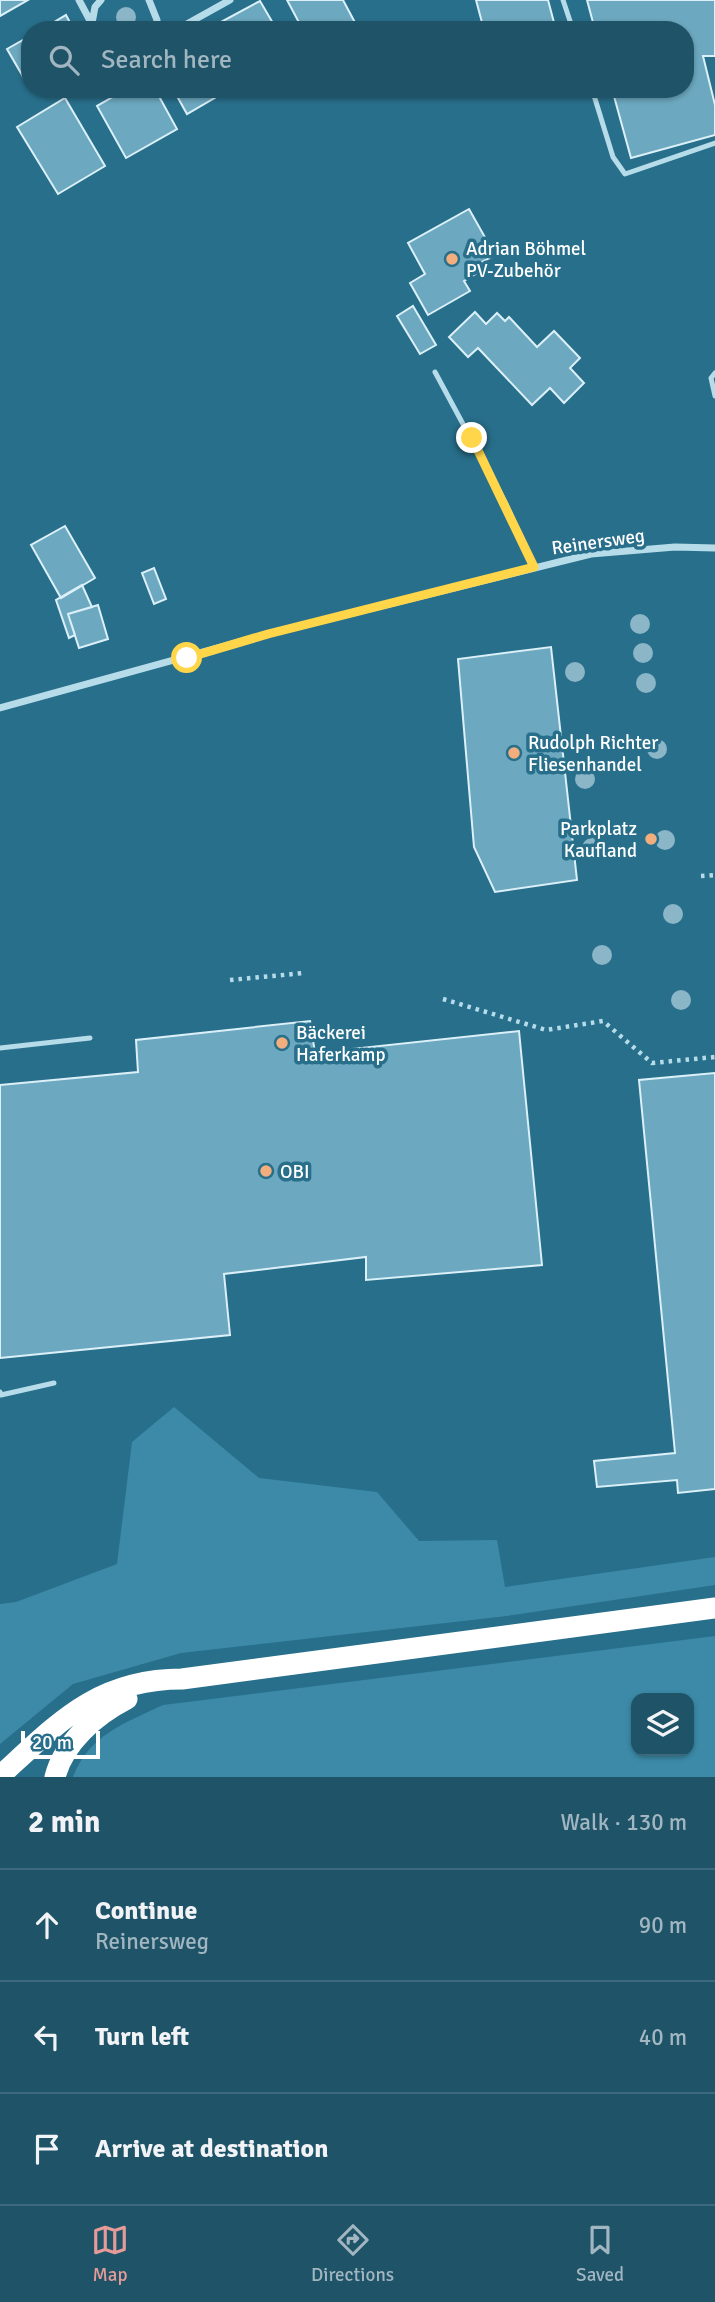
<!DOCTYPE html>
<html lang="en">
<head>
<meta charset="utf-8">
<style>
  :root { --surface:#1e5368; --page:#2b5d71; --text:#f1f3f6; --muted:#a1b6c0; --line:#3c697c; --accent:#e69b98 }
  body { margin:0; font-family:Signika,sans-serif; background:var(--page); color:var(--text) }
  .controls { position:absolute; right:21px; bottom:21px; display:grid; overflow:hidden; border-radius:14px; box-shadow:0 2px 5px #0004 }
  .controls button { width:63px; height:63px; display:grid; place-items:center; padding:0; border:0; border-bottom:2px solid var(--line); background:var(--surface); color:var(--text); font:35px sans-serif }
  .scale { position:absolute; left:21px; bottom:18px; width:79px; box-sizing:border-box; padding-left:7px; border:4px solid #fff; border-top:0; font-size:19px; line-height:24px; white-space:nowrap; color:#fff; -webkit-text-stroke:5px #286f8b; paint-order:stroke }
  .stop { position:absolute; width:21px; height:21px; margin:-16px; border:5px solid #ffd54a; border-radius:50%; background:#fff }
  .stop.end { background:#ffd54a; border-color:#fff; box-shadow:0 2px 7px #0008 }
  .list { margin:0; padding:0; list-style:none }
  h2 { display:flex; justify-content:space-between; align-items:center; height:91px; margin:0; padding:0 28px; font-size:30px }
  h2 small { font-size:23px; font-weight:400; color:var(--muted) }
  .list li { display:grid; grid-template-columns:46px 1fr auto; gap:21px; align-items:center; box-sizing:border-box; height:112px; padding:0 28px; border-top:2px solid var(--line) }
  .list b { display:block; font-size:26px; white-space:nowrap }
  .list p { margin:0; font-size:23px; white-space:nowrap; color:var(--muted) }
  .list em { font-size:23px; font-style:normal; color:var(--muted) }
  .icon { flex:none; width:38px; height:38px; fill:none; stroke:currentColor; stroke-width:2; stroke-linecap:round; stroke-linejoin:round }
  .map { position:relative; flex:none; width:715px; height:1777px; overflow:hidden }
  .search { position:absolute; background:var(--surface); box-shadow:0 2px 5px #0004; left:21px; right:21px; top:21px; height:77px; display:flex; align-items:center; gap:18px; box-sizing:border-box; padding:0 24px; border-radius:28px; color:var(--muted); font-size:26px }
  .sheet { height:427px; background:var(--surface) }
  nav { display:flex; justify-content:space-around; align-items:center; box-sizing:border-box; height:98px; border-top:2px solid var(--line); background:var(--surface); font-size:19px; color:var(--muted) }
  nav a { display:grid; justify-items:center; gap:4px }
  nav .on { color:var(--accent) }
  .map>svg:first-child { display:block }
  .green { fill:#3c8aa8; fill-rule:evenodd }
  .building { fill:#6ca8bf; stroke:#dbf0f8; stroke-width:2 }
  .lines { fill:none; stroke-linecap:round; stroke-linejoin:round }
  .path { stroke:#b6dcea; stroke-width:4.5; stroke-dasharray:3.5 5; stroke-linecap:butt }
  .lane { stroke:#b6dcea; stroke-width:5 }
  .street { stroke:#b6dcea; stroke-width:7 }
  .highway { stroke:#fff; stroke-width:21 }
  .tree { fill:#8ab6c7 }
  .route { stroke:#ffd54a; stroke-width:9 }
  .poi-dot { fill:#f2af7d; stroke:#286f8b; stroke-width:2.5 }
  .labels { text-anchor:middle; stroke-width:7; stroke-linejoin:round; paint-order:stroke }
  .poi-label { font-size:19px; fill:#fff; stroke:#286f8b; text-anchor:start }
  .street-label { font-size:19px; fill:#fff; stroke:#286f8b }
</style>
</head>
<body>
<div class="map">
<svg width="715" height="1777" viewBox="0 0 715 1777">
  <rect width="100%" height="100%" fill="#286f8b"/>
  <path class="green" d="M174,1407L259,1478L377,1492L419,1541L497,1540L505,1587L715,1557V1585L507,1616L181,1653L73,1684L0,1744V1604L16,1602L117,1564L132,1442Z
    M715,1636V1777H73C89,1735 125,1723 163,1705ZM689,1698V1751H636V1698Z"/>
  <path class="building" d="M0,0H28L0,16Z
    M287,0H343L359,30H303Z
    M476,0H548L556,30H484Z
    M587,0H715V56H703L715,105V135L631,158L612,89H685V30H595Z
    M260,1L277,30H225L221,22Z
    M66,15L74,30H41Z
    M30,36V86L29,87L7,49Z
    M127,89H155L177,129L126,158L97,106Z
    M173,89H230L187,114Z
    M65,98L105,166L58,194L17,127Z
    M469,209L495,255L480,263L484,269L464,281L470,291L428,315L410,283L425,274L408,243Z
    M413,306L436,345L420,354L397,316Z
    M475,312L486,324L497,313L505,321L509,317L537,347L554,331L580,358L570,368L584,383L564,403L550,388L532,405L478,348L468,357L449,337Z
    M65,526L95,578L61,598L31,545Z
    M154,568L166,599L154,604L142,573Z
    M82,585L92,607L68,614L75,635L69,638L56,600Z
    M98,605L108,639L79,648L68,614Z
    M551,647L577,880L495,892L474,847L458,659Z
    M310,1021L315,1053L519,1031L542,1265L366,1280V1257L224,1274L230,1335L0,1358V1085L138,1072L136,1040Z
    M715,1073V1489L678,1493L677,1480L597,1487L594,1461L675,1453L639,1080Z"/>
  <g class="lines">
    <path class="path" d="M701,876L715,875
      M230,980L304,973
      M443,999L546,1030L603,1021L652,1063L715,1057"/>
    <path class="lane" d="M563,0L573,30
      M592,89L613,157L625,174L715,143
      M435,372L506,504L534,567
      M715,373L711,378L715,396
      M0,1048L90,1038
      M0,1392L1,1395L54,1383"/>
    <path class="street" d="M79,0L95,30
      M149,0L157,20L155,30
      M92,23L95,7L101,0
      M176,30L230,0
      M0,708L268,634L591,554L675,547L715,548"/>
    <path class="highway" d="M0,1776C58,1723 97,1679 182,1679L715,1608
      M55,1777C64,1742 96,1715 127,1699"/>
  </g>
  <g class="tree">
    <circle cx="126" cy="17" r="10"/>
    <circle cx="640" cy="624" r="10"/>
    <circle cx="643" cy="653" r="10"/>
    <circle cx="575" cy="672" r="10"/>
    <circle cx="646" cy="683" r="10"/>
    <circle cx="657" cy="749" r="10"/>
    <circle cx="585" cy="779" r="10"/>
    <circle cx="665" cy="840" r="10"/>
    <circle cx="592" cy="848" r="10"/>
    <circle cx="673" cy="914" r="10"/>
    <circle cx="602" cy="955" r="10"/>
    <circle cx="681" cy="1000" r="10"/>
  </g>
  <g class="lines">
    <path class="route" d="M187,658L268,634L534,567L472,438"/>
  </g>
  <g class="poi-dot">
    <circle cx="452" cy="259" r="7"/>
    <circle cx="514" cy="753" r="7"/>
    <circle cx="651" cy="839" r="7"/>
    <circle cx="282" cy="1043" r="7"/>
    <circle cx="266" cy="1171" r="7"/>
  </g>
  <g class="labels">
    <g class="poi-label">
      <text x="466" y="255">Adrian Böhmel<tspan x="466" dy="22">PV-Zubehör</tspan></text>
      <text x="528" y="749">Rudolph Richter<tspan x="528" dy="22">Fliesenhandel</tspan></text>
      <text x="637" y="835" text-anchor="end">Parkplatz<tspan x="637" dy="22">Kaufland</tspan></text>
      <text x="296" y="1039">Bäckerei<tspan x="296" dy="22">Haferkamp</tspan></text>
      <text x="280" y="1178">OBI</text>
    </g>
    <g class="street-label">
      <text transform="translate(598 541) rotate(-8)" y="7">Reinersweg</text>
    </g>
  </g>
</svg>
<div class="controls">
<button><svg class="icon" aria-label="layers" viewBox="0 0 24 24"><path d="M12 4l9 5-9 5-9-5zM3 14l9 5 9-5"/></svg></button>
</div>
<div class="scale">20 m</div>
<div class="stop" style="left:187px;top:658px"></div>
<div class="stop end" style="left:472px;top:438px"></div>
<div class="search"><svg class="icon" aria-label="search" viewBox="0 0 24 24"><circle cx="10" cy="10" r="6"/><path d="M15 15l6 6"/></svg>Search here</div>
</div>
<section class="sheet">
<h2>2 min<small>Walk · 130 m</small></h2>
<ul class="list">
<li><svg class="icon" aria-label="ahead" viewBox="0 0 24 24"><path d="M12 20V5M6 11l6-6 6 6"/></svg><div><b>Continue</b><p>Reinersweg</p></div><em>90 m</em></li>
<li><svg class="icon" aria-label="left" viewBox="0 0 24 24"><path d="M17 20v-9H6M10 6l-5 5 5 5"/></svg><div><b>Turn left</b></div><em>40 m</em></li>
<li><svg class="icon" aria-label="arrive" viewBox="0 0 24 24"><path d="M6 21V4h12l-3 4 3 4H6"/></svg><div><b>Arrive at destination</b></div></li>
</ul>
</section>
<nav>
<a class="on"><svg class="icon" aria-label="map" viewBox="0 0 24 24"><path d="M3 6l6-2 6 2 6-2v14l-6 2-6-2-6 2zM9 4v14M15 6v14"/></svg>Map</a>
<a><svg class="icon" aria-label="directions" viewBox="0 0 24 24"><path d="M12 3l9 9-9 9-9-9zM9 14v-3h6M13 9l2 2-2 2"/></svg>Directions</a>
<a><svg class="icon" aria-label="saved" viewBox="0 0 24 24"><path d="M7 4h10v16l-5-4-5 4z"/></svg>Saved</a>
</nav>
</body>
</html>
